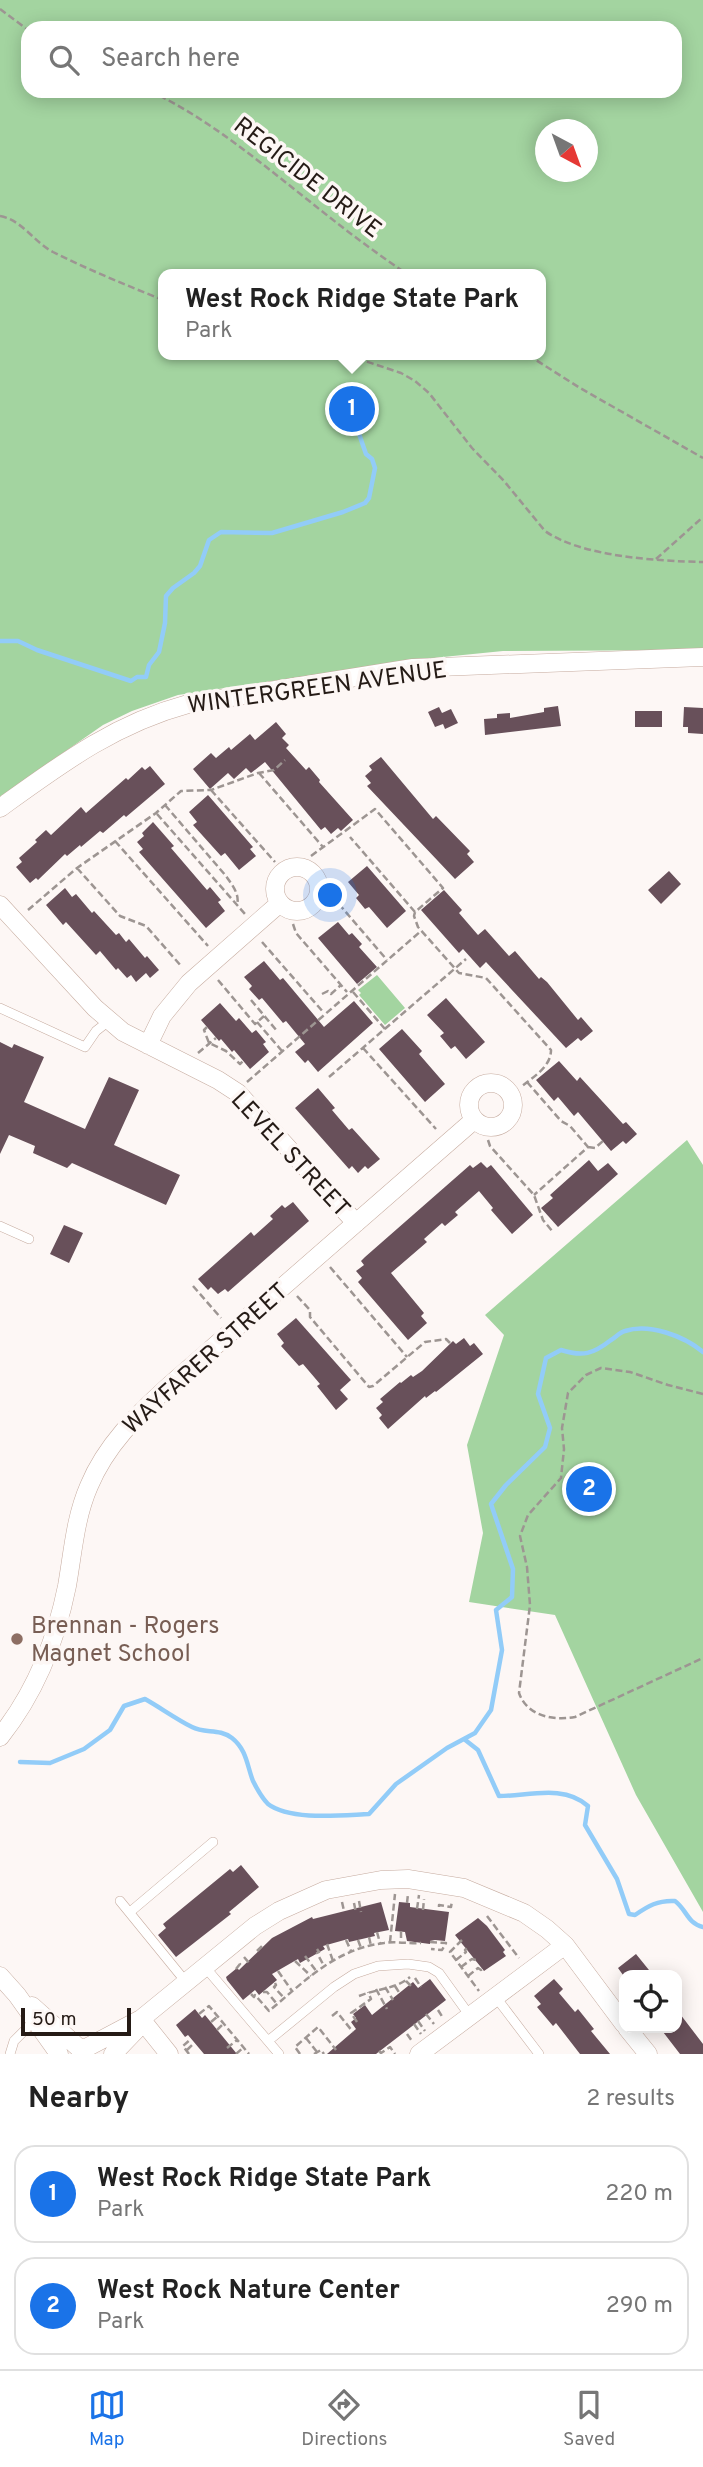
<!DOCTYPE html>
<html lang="en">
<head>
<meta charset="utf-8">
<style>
  :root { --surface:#fff; --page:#f6f6f6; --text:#222; --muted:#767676; --line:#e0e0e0; --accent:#1a73e8 }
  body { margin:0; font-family:Overpass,sans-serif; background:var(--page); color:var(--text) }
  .controls { position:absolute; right:21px; bottom:21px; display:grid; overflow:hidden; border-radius:14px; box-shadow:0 4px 18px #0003 }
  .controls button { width:63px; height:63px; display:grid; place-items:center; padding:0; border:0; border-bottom:2px solid var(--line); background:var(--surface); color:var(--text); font:35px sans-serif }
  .compass { position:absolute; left:535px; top:119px; width:63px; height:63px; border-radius:50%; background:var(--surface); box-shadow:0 4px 18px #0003; rotate:139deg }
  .scale { position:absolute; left:21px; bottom:18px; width:110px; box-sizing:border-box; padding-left:7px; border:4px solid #251b16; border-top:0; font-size:19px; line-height:24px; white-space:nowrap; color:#251b16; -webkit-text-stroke:5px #fdf7f5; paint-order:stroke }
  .you { position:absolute; left:331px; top:896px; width:24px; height:24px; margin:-18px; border:5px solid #fff; border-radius:50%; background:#1a73e8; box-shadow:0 0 0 10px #1a73e833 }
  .badge { display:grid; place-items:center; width:46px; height:46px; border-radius:50%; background:var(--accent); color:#fff; font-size:23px; font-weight:700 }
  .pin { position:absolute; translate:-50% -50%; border:4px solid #fff; box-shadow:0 2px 7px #0006 }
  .popup { position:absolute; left:158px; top:269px; width:388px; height:91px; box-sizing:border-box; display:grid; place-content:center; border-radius:14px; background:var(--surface); filter:drop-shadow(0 2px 5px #0005); font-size:23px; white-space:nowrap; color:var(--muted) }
  .popup b { font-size:26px; color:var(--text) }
  .popup::after { content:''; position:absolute; left:50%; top:100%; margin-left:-14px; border:14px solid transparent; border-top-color:var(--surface) }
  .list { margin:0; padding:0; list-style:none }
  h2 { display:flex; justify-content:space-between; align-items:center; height:91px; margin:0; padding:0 28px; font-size:30px }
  h2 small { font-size:23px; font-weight:400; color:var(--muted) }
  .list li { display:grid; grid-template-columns:46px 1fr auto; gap:21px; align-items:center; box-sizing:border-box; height:98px; margin:0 14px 14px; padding:0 14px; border:2px solid var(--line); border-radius:21px }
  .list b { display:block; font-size:26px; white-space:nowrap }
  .list p { margin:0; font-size:23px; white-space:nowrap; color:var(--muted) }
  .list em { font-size:23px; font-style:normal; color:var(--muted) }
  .icon { flex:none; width:38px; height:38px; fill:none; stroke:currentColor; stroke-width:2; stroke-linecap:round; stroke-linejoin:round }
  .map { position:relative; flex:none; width:703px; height:2054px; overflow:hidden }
  .search { position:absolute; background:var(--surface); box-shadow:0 4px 18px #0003; left:21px; right:21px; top:21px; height:77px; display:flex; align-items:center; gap:18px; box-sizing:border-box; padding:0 24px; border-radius:21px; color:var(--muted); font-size:26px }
  .sheet { height:315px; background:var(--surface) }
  nav { display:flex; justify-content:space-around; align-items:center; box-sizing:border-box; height:98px; border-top:2px solid var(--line); background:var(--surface); font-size:19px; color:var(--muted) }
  nav a { display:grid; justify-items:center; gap:4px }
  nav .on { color:var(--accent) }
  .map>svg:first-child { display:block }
  .green { fill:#a3d4a0; fill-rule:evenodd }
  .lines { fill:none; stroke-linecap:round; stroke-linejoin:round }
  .stream { stroke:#92ccf8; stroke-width:4.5 }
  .building { fill:#68505a }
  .lane-casing { stroke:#c6ab9f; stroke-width:10 }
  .street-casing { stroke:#c6ab9f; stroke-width:19 }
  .path { stroke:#9d9592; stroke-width:2.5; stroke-dasharray:7 3.5; stroke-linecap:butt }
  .lane { stroke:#fff; stroke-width:9 }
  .street { stroke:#fff; stroke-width:18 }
  .education-dot { fill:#8d6e63; stroke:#fdf7f5; stroke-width:2.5 }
  .labels { text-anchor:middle; stroke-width:7; stroke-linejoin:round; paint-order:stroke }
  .street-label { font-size:24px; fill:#251b16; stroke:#fdf7f5 }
  .education-label { font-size:24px; fill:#785e54; stroke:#fdf7f5; text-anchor:start }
</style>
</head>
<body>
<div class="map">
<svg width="703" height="2054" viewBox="0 0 703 2054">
  <rect width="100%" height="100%" fill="#fdf7f5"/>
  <path class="green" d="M0,0H703V650L503,651L423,659L178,695L132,711L103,725L0,797ZM28,28H675V91H28ZM546,130H588V172H546ZM163,274H541V355H163Z
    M377,975L405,1008L385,1025L359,995L361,993L358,990Z
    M687,1140L703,1165V1912L636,1795L555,1615L469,1602L483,1533L467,1445L504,1335L485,1315Z"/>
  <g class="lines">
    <path class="stream" d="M0,641H18L37,650L131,681L137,677H146L149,665L159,652L165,623L166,596L173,588L194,573L200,566L209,540L221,532L272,533L343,512L365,503L369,498L375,468L372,459L366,454L358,431V407
      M464,1739L478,1750L499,1796C528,1796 564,1784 588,1806L585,1825L617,1879L629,1914L635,1915C648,1906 658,1900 675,1901C687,1910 687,1923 703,1927
      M20,1762L50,1763L84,1749L110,1730L124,1706L145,1699C161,1708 176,1719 192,1727C205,1734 219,1728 232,1738C247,1750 247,1766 253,1781C256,1787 263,1799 268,1804C290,1821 343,1815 369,1814L396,1784L447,1748L475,1733L491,1710L502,1650L496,1610L512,1597L513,1569L491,1504L506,1485L545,1447L550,1428L538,1394L546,1358L561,1350C583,1357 593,1354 611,1340C616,1337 620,1332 625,1331C649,1323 684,1336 703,1352"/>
  </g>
  <path class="building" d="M558,706L561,726L485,735L484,719L497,718V714L510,713V718L544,712V708Z
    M439,707L442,713L451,709L458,723L445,729L443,724L435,727L428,712Z
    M684,707L703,708V734L688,733V727H683Z
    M635,711H662V727H635Z
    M276,722L286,734L282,738L289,745L286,748L306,770L309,767L320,780L319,782L353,820L341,831L338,828L331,834L325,827L321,830L265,762L251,773L246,768L234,779L228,773L210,789L193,769L211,753L216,758L229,747L231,750L250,734L255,740Z
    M381,757L433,819L436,816L470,851L467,854L474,862L455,879L367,786L371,783L365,776L372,770L369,766Z
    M150,766L165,784L126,817L124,815L103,833L100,831L81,847L80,845L67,856L65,854L38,880L36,878L30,883L16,867L22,862L19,858L37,842L35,840L46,830L51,835L81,807L86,813L126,778L128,780L142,767L145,770Z
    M208,795L253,847L250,849L256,856L239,870L225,853L221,856L193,825L197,822L189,812Z
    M153,822L174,846L171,848L207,890L210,887L221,900L218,902L225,911L206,928L139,852L143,849L137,842L144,836L142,833Z
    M367,866L406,911L387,928L369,907L365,909L356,898L359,895L348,882Z
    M669,871L681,884L661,904L648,890Z
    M65,888L72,897L76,894L92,913L94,911L116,935L119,933L126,942L129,939L145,958L147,956L159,970L150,978L146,973L136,982L131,975L127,978L118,968L116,970L100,951L96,955L66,922L63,925L46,905Z
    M444,890L462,910L459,913L478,935L485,929L509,956L515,951L539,979L541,977L547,982L578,1020L581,1017L593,1031L581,1041L578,1038L566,1048L486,962L480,968L463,949L459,953L421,910Z
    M338,922L349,935L352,933L362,944L359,947L377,967L357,984L318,938Z
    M264,961L280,980L283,978L324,1027L354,1001L373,1023L318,1072L308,1060L305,1063L295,1052L305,1044L286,1021L283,1023L262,998L259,1000L249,989L252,986L244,977Z
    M446,998L485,1042L466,1059L455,1046L451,1049L440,1036L444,1033L427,1015Z
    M220,1003L236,1021L239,1018L252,1033L256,1030L266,1042L263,1044L269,1052L250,1069L234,1050L232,1052L221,1039L219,1041L201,1020Z
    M402,1029L422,1051L419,1054L445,1084L425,1102L379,1049Z
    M0,1042L12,1048L14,1044L44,1057L24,1102L85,1129L109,1077L139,1090L114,1145L180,1175L166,1205L72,1163L67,1168L33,1153L35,1146L9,1135L0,1154Z
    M559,1061L577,1081L580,1077L623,1124L626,1122L637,1134L626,1144L623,1141L611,1151L578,1112L574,1116L558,1097L554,1101L536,1080Z
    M318,1088L335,1108L332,1110L349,1130L352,1128L380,1159L368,1169L365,1166L358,1173L352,1166L349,1169L295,1108Z
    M589,1160L598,1171L608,1163L618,1174L558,1227L541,1208L553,1198L550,1195Z
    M481,1162L487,1168L491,1165L533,1215L512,1234L491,1210L493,1208L479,1191L455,1212L458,1215L445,1226L442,1223L424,1239L427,1242L391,1273L424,1313L421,1316L427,1323L408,1340L358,1282L362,1278L356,1271L364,1265L361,1261L365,1257L470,1165L473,1168Z
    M293,1202L309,1221L228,1292L225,1289L218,1294L211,1287L208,1290L198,1279L251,1232L254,1236L273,1219L270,1216L282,1205L285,1208Z
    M64,1225L83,1233L69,1263L50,1254Z
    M296,1318L351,1380L340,1390L348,1399L336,1410L317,1386L320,1384L303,1364L299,1366L281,1346L284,1343L277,1334Z
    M464,1338L470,1346L474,1343L483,1354L436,1392L435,1391L426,1398L425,1396L388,1429L379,1418L382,1415L376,1408L383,1402L380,1399L400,1382L401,1383L411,1375L413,1377L422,1371L453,1341L456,1344Z
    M241,1865L259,1887L229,1912L231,1914L176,1957L158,1935L166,1928L163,1924L230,1869L233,1872Z
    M381,1902L389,1930L374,1933L375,1936L349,1942L348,1939L323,1946L325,1949L300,1963L298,1959L272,1974L277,1980L259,1995L255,1990L243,2000L227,1980L226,1977L237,1968L239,1970L272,1938L312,1917L313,1919Z
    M399,1902L410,1903V1907L449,1912L445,1941L435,1940L430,1941V1944L407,1941L405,1932L395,1931Z
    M478,1918L487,1926L505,1950L503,1952L506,1956L484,1971L455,1935Z
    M636,1954L653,1975H623L618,1968Z
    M430,1979L446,2000L376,2054H327L356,2029L351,2022L356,2018L353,2014L365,2005L372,2015L413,1982L418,1988Z
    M554,1979L563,1989L559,1993L575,2012L578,2009L594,2029L591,2031L610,2054H580L556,2023L553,2026L537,2007L541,2004L534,1996Z
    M195,2009L202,2018L205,2015L237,2054H204L188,2035L185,2037L176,2025Z
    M677,2010L703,2044V2054H680L660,2028H677Z"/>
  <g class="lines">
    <g class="lane-casing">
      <path id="lane" d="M0,1008L85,1047L96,1031L110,1020
        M0,1226L29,1239
        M120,1901L186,1982
        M130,1912L213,1842
        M205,1967L279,2054
        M495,1996L539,2054
        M268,2041L334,1987L354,1974L378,1966L408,1964L429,1967L439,1973L470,2016
        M10,2054L14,2041L35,2020"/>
    </g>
    <g class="street-casing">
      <path id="street" d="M0,808C61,764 114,724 188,704L413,668L703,657
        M275 889a22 22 0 1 1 44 0a22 22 0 1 1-44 0Z
        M0,905L95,1008L123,1032L218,1080L238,1093L356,1223
        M148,1045L162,1016L189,983L280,903
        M469 1105a22 22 0 1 1 44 0a22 22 0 1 1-44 0Z
        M0,1737C35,1693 56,1641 67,1586C73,1552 75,1518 89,1486C106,1445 137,1415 169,1386L474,1120
        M0,1976L17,1995L59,2054
        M32,2006L79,2048
        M141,2019L169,2054
        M627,2028L648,2054
        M86,2048L141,2019L255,1926L279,1911L326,1890L381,1880L408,1879L464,1888L524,1913L547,1929L565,1945L624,2024
        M113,2054L137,2029L140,2023
        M419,2054L565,1945"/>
    </g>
    <path class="path" d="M0,9L28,30
      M150,91C209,119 257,160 308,200C340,226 373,251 407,274
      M0,216C22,220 34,242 53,252C89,270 126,285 163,300
      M347,355L401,373L415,381L429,393L472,448L504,481L545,531C582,557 658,561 703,562
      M528,355L580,388L703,458
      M656,559L703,517
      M259,773L323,847
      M211,790L275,862
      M165,805L226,876C232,885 240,894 237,905
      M157,814L245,914
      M115,841L208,946
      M311,856L375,809L443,888L415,912L350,837
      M77,868L120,916L146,926L182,967
      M332,896L387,960
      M28,910L77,868L156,813L181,791L211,790L258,773L274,770L285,760
      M415,912L414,916L418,927L459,973L486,978L551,1050C551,1067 533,1077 521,1087
      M293,924L296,933L347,992
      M262,942L324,1013
      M218,980L255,1024L264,1016
      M353,992L385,1029
      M322,994L328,991L331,994L341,985
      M251,1000L277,1031
      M257,1022L282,1051
      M207,1027L204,1030L209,1043L226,1051L240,1064L243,1061
      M363,1048L436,1129
      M198,1053L216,1038
      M329,1077L466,959
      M247,1082L421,931
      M527,1082L561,1121L570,1126L588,1147L534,1195
      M488,1140L490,1146L534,1195L543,1220L553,1232
      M588,1147L595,1148L603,1141
      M330,1267L407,1357
      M193,1286L221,1318
      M297,1296L310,1310V1317L369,1387L373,1386L425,1342L446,1339L450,1343
      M703,1394L668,1385L630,1372L601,1368L586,1375L568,1393L562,1428L564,1449L561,1478L528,1515L520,1536L527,1567L530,1605L519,1693C527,1716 553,1721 575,1717L703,1658
      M359,1901L361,1912
      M342,1902L344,1911
      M354,1903L356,1913
      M407,1903L408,1894
      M439,1907V1905L451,1907L452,1901
      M417,1909L419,1895
      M423,1910L424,1899
      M487,1916L519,1958
      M401,1931V1941
      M377,1932L380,1943
      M369,1937L371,1946
      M346,1940L351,1951
      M358,1940L361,1948
      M462,1940L450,1952L479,1991
      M390,1942L395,1894
      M430,1942L446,1943L442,1950L431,1949
      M327,1944L333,1961
      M317,1949L319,1952L317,1953L324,1966
      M257,1951L262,1946L260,1944
      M305,1956L317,1972
      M244,1957L250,1964
      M456,1960L466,1952L465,1950L467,1948
      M295,1961L311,1976
      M461,1967L472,1959L476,1960
      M236,1969L240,1964L238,1962
      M278,1971L292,1991
      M468,1976L478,1968L481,1970L483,1969
      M415,1978L421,1987
      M406,1981L411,1986
      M275,1983L276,1985L274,1987L284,1998
      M395,1986L400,1994
      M385,1987L393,2000
      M376,1989L387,2009
      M263,1992H267L277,2004
      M251,1994L254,1997L255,1995L269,2011C305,1981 335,1949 384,1943C396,1941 410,1944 421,1943
      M359,1996C376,1989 396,1989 410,1977
      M438,2010L443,2018
      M199,2014L209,2006L249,2054
      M426,2014L434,2024
      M332,2016L337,2012L353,2032
      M418,2021L425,2031
      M211,2022L218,2016
      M357,2022L351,2013L371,1999L368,1992
      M414,2024L421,2034
      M217,2030L224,2023
      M407,2034L412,2041
      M306,2038L317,2052
      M227,2048L237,2040
      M187,2050L194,2043
      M379,2051L381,2053L390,2047L395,2054
      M189,2054L183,2046L191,2039
      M236,2054L244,2047
      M300,2054L295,2047L318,2027L336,2050
      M314,2054L321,2050L324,2054"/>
    <use href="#lane" class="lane"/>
    <use href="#street" class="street"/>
  </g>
  <circle class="education-dot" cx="17" cy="1639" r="7"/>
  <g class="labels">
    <g class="street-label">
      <text transform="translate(308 177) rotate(38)" y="8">REGICIDE DRIVE</text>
      <text transform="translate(317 687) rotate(-8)" y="8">WINTERGREEN AVENUE</text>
      <text transform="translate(291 1154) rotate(47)" y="8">LEVEL STREET</text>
      <text transform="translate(205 1358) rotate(-42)" y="8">WAYFARER STREET</text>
    </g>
    <g class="education-label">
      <text x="31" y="1633">Brennan - Rogers<tspan x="31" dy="28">Magnet School</tspan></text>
    </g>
  </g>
</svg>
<div class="controls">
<button><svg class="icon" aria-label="locate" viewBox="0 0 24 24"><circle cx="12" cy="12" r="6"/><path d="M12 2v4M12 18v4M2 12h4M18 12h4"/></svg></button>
</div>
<svg class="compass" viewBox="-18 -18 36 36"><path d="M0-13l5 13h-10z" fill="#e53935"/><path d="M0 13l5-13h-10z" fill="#767676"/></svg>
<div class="scale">50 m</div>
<div class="you"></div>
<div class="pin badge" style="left:352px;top:409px">1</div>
<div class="popup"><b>West Rock Ridge State Park</b>Park</div>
<div class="pin badge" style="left:589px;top:1489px">2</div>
<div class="search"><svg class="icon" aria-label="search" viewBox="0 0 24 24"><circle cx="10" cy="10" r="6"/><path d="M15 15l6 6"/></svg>Search here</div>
</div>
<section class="sheet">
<h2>Nearby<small>2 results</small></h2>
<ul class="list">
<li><span class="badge">1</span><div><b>West Rock Ridge State Park</b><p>Park</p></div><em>220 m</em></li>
<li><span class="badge">2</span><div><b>West Rock Nature Center</b><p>Park</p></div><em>290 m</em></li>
</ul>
</section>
<nav>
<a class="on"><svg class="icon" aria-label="map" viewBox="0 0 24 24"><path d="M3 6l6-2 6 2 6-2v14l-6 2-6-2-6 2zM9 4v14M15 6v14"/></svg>Map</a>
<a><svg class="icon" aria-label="directions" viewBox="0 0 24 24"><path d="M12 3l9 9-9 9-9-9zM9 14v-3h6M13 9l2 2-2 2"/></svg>Directions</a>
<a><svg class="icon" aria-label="saved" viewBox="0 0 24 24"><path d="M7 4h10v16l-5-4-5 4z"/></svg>Saved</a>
</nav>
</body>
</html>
